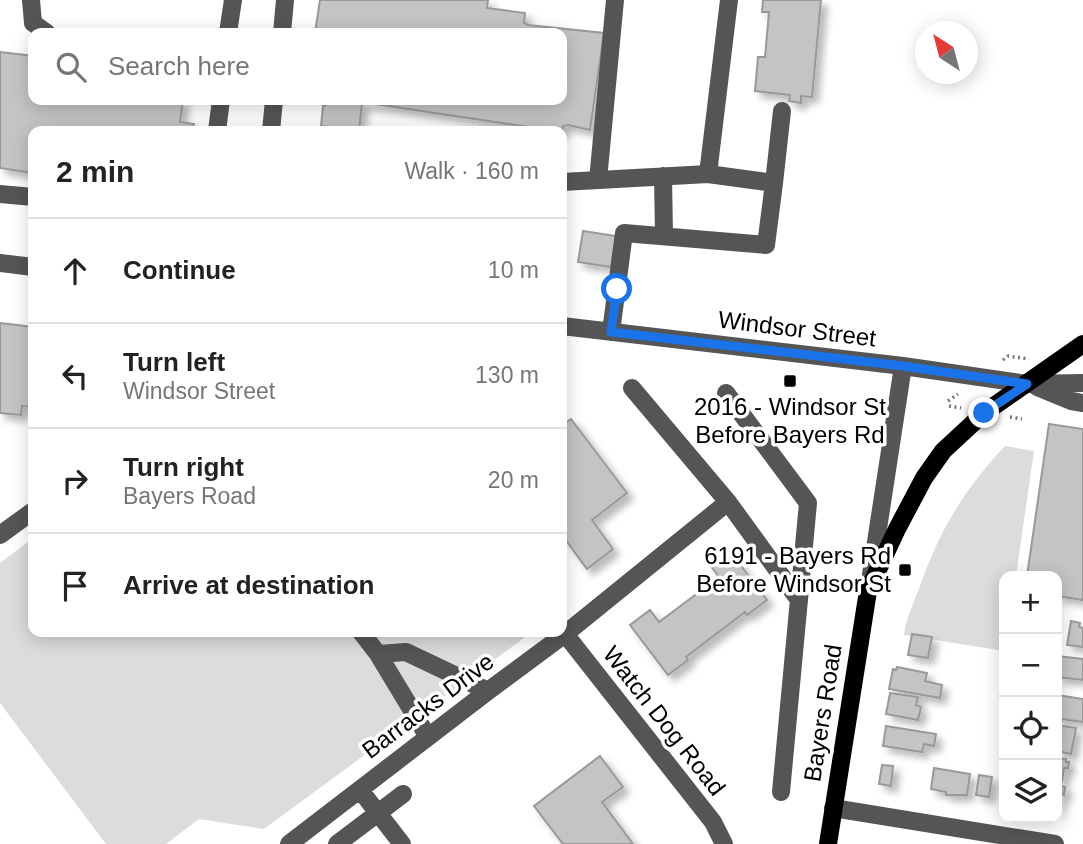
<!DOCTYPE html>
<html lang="en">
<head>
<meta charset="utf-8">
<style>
  :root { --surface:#fff; --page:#f2f2f2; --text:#222; --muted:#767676; --line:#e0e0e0 }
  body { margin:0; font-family:Helvetica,sans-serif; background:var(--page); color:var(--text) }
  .controls { position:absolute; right:21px; bottom:21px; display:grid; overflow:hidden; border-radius:14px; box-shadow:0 4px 18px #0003 }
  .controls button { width:63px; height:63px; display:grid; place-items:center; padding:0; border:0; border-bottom:2px solid var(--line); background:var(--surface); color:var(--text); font:35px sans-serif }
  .compass { position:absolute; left:915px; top:21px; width:63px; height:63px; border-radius:50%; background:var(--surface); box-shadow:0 4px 18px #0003; rotate:324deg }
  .stop { position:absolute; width:21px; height:21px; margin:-16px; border:5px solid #1a73e8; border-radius:50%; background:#fff }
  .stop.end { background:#1a73e8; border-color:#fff; box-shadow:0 2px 7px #0008 }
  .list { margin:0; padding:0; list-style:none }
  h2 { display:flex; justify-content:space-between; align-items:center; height:91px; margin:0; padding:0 28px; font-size:30px }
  h2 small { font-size:23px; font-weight:400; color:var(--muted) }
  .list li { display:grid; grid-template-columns:46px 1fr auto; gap:21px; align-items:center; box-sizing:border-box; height:105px; padding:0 28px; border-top:2px solid var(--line) }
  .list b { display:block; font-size:26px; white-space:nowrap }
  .list p { margin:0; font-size:23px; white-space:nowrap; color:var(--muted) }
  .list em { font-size:23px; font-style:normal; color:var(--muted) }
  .icon { flex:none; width:38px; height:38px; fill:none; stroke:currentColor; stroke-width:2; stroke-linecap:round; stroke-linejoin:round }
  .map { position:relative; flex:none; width:1083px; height:844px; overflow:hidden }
  .search { position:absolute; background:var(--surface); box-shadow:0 4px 18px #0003; left:28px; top:28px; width:539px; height:77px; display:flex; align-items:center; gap:18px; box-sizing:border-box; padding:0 24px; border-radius:14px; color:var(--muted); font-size:26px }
  .panel { position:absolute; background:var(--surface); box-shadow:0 4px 18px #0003; left:28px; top:126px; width:539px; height:511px; border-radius:14px }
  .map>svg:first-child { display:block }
  .green { fill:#dcdcdc }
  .building { fill:#c4c4c4; stroke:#999; stroke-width:2; filter:url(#shadow) }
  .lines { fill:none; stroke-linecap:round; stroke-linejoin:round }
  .path { stroke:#777; stroke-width:3.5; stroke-dasharray:2 3.5; stroke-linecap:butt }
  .minor { stroke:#555; stroke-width:18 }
  .major { stroke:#000; stroke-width:18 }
  .route { stroke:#1a73e8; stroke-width:9 }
  .poi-dot { fill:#000; stroke:#fff; stroke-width:2.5 }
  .labels { text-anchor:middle; stroke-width:7; stroke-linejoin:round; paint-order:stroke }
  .street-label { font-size:24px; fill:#000; stroke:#fff }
  .poi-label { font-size:24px; fill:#000; stroke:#fff }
</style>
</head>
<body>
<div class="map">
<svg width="1083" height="844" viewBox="0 0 1083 844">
  <defs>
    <filter id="shadow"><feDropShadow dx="6" dy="6" stdDeviation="3.5" flood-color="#0004"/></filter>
  </defs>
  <rect width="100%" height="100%" fill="#fff"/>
  <path class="green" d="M1005,446L1034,451L1016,576H1004V651L904,635C906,619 913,604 919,589C939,531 963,491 1005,446Z
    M33,538V632H532L264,829L199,819L166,844H106L0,703V563Z"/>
  <path class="building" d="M320,0H488L487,8L525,13L524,23L528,25L604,33L590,130L568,125L563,126L562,132L368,103H362L359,131L321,126L323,106H325L326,100H562V33H315Z
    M763,0H821L812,97L801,96V103L789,101L790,95L755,91L758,57H765L769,12H762Z
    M0,52L33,56V100H183L180,122L194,124L192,131H33V173L0,168Z
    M583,231L616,236L611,267L578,262Z
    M0,323L33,327V407L22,406L21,415L0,413Z
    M571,419L627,493L592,520L613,549L587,569L562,535V425Z
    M1049,424L1083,429V600L1057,596V576H1027Z
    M729,550L767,600L747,615L745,612L686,657L688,660L668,675L630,625L650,610L659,622L719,577L710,565Z
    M1071,621L1080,623L1079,627L1083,628V647L1067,645Z
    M912,634L932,637L928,658L908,655Z
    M1057,656L1083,659V680L1057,677Z
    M897,667L927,673L925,681L942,685L940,698L889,689L893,669L896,670Z
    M890,693L918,697L916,705L921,707L918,720L886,714Z
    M1057,695L1083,699V722L1062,719V721L1057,720Z
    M1057,725L1076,728L1071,754L1057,751Z
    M886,726L936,734L934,746L924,744L922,752L883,746Z
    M600,756L623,787L602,802L633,844H563L534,806Z
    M1057,758L1066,759V762H1069L1068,768H1064L1062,781L1057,780Z
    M882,765L893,766L891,786L879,784Z
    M934,768L970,774L967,795H946V792L931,789Z
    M979,775L992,777L989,797L976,795Z
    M1057,785L1065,787L1064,795L1061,794L1058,811Z"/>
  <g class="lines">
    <path class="path" d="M1003,360L1008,356L1029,359
      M948,401L958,394
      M949,406L961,408
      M1010,417L1022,419"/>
    <path class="minor" d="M31,0L33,23L47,33
      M729,0L708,174L774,183L782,111
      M228,33L233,0
      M282,33L285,0
      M217,131L221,100
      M271,131L274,100
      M663,176L664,236
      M598,180L615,0
      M562,182L708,174
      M0,194L33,197
      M0,263L33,267
      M562,326L903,366L1027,384L1083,383
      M611,332L624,233L766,245L774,183
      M1037,387L1071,401L1083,403
      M632,388L728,502L799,600
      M726,393L808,503L781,792
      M0,535L33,511
      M870,581L903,366
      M562,630L713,822L724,844
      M361,632L378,654L428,737
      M378,654L406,652L488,691
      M833,808L1055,844
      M289,844L488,691L565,634L728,502
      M337,844L378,813L360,790
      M402,844L378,813L403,794"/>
    <path class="major" d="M828,844L868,591L897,529L924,478L943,451L984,413L1083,344"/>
  </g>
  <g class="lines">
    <path class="route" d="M617,289L611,332L903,366L1027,384L984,413"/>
  </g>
  <g class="poi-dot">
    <rect x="783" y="374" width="14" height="14" rx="3.5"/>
    <rect x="898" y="563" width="14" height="14" rx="3.5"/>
  </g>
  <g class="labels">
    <g class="street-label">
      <text transform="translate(797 329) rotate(7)" y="8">Windsor Street</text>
      <text transform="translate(428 706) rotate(-37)" y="8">Barracks Drive</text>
      <text transform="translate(823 713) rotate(-81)" y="8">Bayers Road</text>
      <text transform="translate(664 721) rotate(52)" y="8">Watch Dog Road</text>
    </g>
    <g class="poi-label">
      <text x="790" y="415">2016 - Windsor St<tspan x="790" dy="28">Before Bayers Rd</tspan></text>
      <text x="891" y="564" text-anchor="end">6191 - Bayers Rd<tspan x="891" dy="28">Before Windsor St</tspan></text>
    </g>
  </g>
</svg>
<div class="controls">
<button>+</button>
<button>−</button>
<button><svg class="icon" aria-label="locate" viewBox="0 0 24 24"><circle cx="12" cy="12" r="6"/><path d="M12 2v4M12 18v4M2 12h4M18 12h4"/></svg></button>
<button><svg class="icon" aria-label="layers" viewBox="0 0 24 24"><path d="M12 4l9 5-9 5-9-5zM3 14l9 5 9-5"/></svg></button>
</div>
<svg class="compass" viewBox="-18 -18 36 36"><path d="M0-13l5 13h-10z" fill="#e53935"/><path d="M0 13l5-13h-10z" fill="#767676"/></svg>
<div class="stop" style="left:617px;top:289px"></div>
<div class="stop end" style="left:984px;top:413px"></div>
<div class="search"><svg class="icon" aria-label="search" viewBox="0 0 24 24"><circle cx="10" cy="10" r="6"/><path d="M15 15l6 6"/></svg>Search here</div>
<section class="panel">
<h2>2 min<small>Walk · 160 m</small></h2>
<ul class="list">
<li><svg class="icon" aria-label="ahead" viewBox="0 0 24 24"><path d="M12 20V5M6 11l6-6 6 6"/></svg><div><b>Continue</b></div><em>10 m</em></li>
<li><svg class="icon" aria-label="left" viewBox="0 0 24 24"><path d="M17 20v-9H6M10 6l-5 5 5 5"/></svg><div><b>Turn left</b><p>Windsor Street</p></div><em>130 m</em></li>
<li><svg class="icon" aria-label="right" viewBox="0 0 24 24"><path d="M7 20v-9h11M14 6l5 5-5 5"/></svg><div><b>Turn right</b><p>Bayers Road</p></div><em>20 m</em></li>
<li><svg class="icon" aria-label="arrive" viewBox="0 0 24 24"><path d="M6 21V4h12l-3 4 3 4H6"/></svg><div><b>Arrive at destination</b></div></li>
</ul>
</section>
</div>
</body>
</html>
